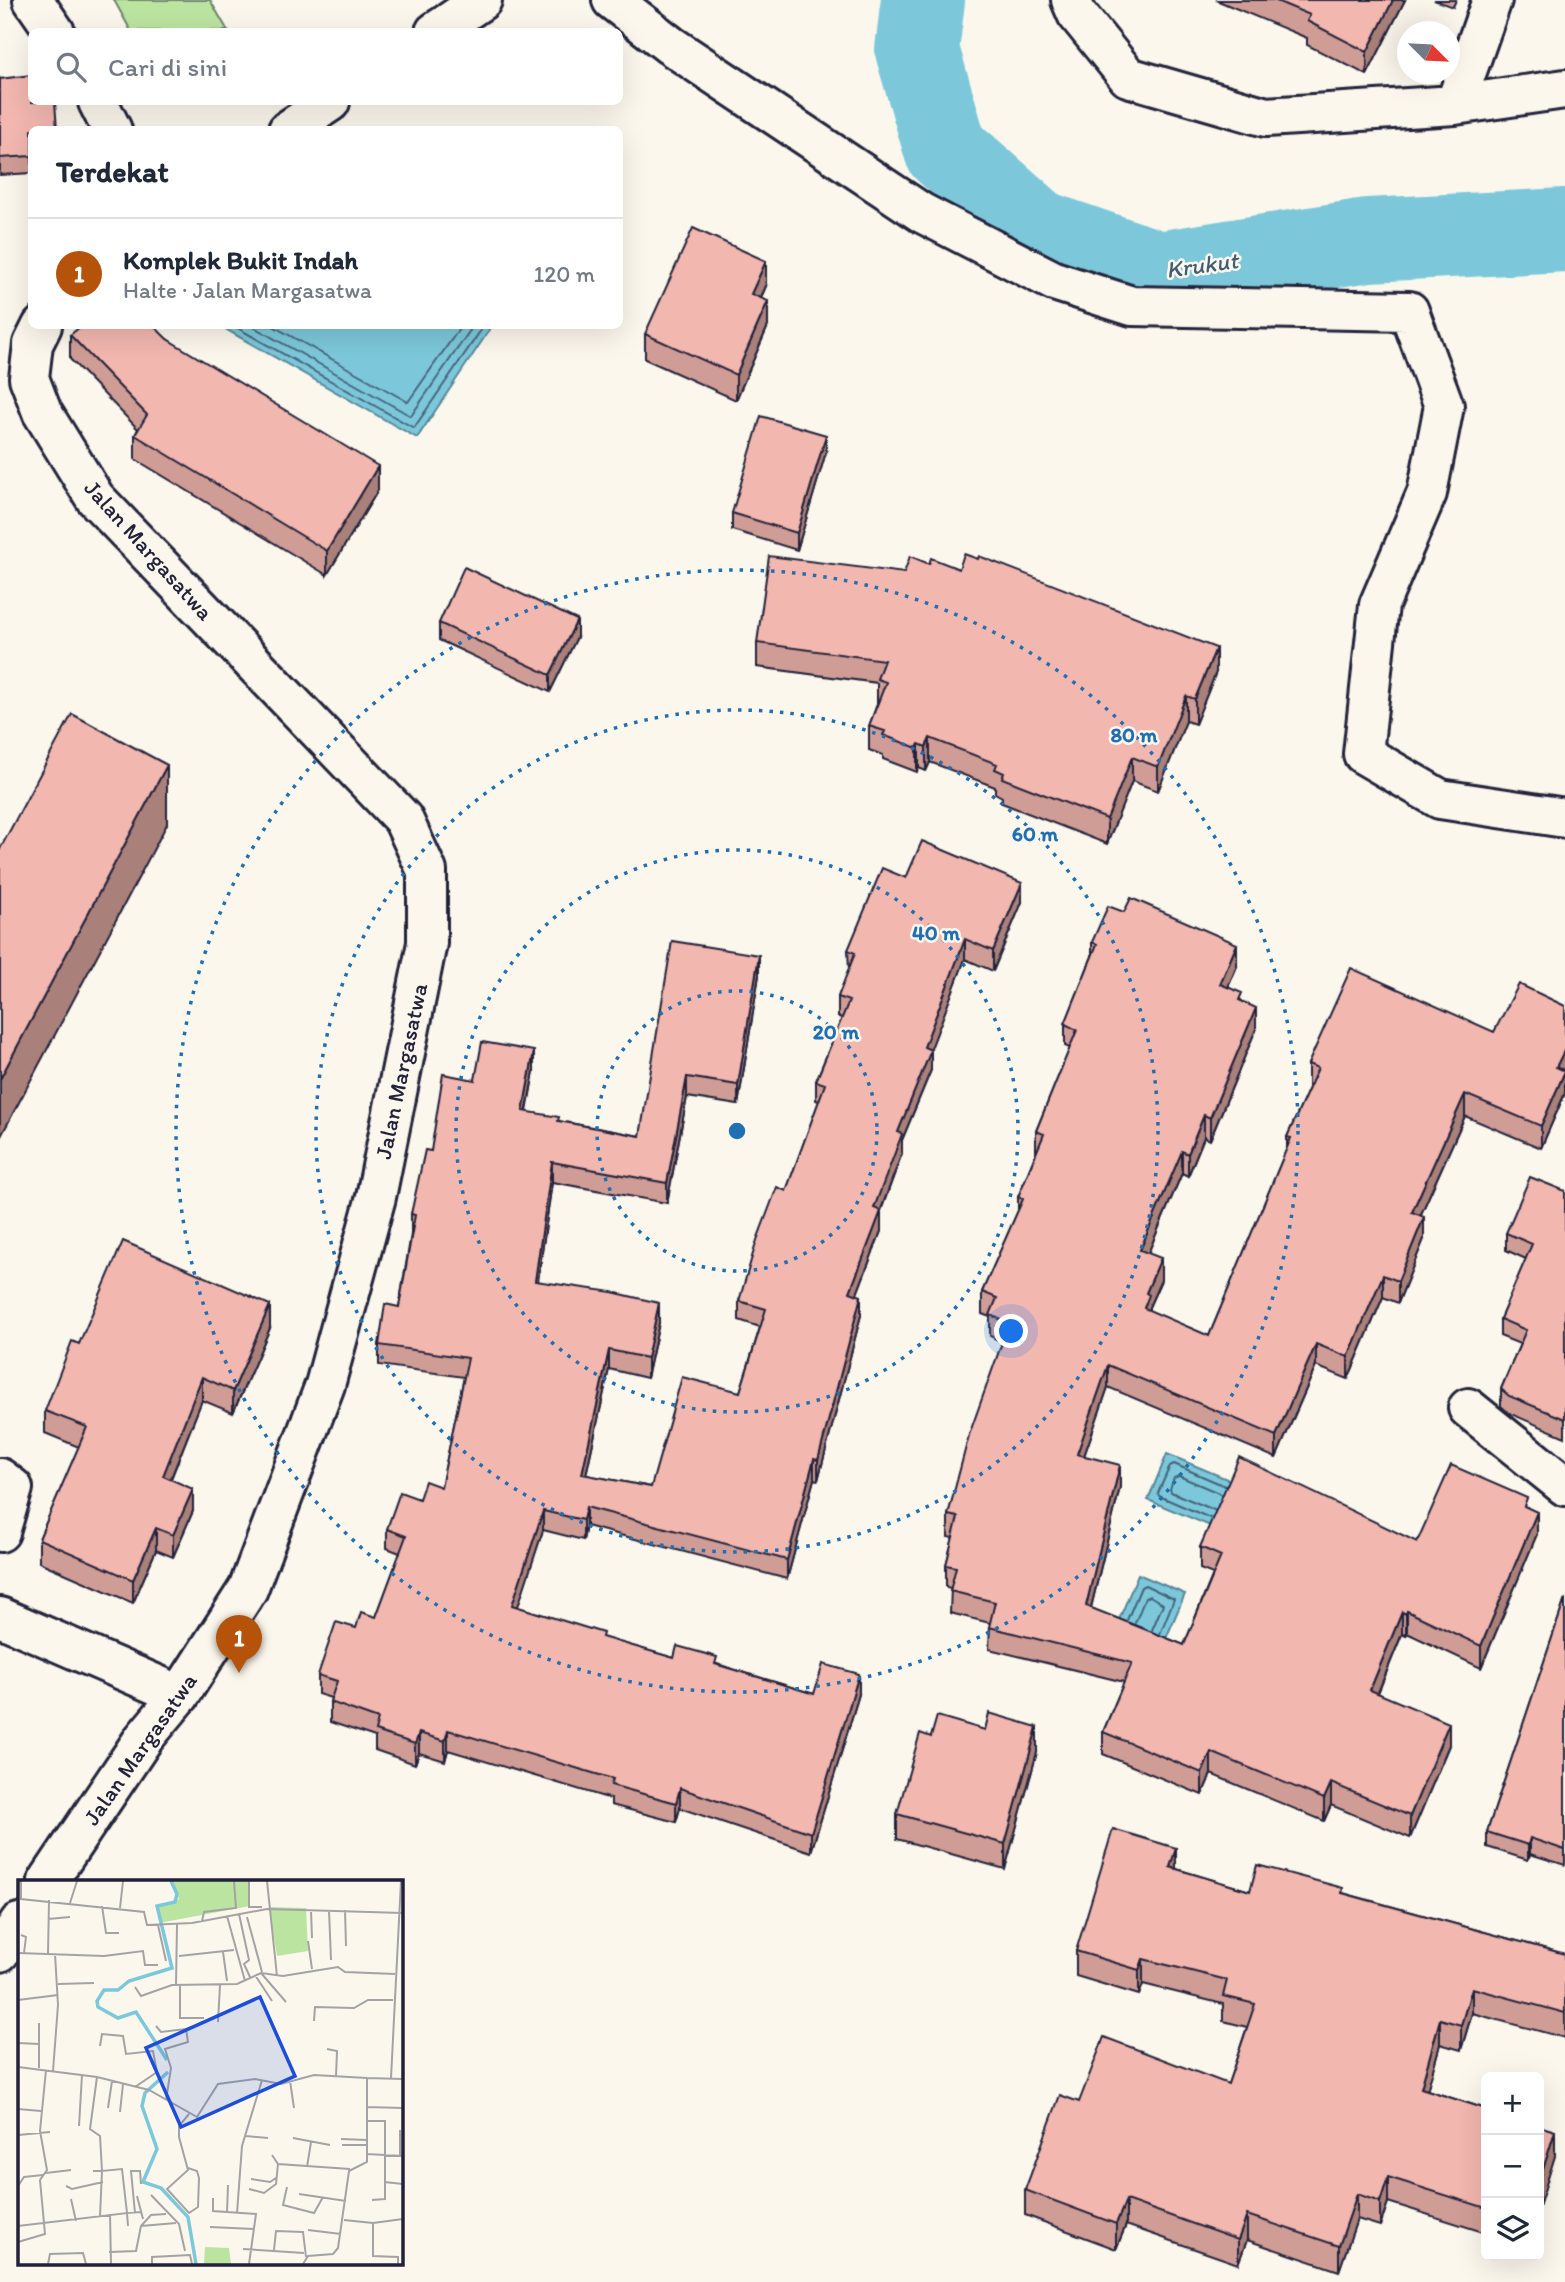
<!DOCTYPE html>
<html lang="id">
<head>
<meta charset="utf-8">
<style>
  :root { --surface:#fff; --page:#f6f6f7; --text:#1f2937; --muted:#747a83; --line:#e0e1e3; --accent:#b45309 }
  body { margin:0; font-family:Itim,sans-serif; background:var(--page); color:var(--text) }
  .controls { position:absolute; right:21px; bottom:21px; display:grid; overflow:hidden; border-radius:10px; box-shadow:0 7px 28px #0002 }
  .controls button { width:63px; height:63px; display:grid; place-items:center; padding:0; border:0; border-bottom:2px solid var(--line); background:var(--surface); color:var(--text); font:35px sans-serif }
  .compass { position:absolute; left:1397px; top:21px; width:63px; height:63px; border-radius:50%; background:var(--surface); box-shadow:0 7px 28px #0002; rotate:114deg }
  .you { position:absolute; left:1012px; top:1332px; width:24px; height:24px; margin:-18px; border:5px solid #fff; border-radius:50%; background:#1a73e8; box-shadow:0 0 0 10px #1a73e833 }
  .badge { display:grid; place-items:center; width:46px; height:46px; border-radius:50%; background:var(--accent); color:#fff; font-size:23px; font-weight:700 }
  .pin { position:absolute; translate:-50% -58px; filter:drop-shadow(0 2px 4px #0008) }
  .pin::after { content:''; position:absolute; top:37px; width:24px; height:21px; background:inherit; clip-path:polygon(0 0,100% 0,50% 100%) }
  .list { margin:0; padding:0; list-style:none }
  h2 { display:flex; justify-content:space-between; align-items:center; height:91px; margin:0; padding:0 28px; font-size:30px }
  h2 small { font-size:23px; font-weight:400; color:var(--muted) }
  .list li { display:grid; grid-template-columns:46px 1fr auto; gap:21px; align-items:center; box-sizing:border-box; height:112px; padding:0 28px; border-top:2px solid var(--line) }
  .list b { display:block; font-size:26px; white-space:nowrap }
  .list p { margin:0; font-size:23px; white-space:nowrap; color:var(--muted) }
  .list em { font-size:23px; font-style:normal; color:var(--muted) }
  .icon { flex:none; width:38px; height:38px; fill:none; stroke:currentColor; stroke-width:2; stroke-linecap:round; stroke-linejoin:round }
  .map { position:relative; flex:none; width:1565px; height:2282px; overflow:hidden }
  .search { position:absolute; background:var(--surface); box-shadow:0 7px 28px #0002; left:28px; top:28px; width:595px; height:77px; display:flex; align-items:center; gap:18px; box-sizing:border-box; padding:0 24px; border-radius:10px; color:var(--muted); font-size:26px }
  .panel { position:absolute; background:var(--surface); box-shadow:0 7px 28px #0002; left:28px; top:126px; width:595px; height:203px; border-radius:10px }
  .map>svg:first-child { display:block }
  .green { fill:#bbe4a0; stroke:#6e836e; stroke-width:2 }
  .water { fill:#7bc8da; stroke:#57869a; stroke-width:2 }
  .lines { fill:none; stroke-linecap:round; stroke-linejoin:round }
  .shore { stroke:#46647b; stroke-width:2 }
  .river { stroke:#7bc8da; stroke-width:84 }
  .minor-casing { stroke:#22223b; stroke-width:44 }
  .tertiary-casing { stroke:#22223b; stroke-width:44 }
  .minor { stroke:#fbf7ec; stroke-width:38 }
  .tertiary { stroke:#fbf7ec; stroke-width:38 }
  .wall { fill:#d09d96; stroke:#22223b; stroke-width:2 }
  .shaded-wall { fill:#a9807a; stroke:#22223b; stroke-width:2 }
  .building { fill:#f2b7af; stroke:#22223b; stroke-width:2 }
  .ring { fill:none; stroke:#1f6fb2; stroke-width:3.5; stroke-dasharray:3.5 7 }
  .labels { text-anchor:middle; stroke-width:5; stroke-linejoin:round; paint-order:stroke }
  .street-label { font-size:23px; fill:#22223b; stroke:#fbf7ec }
  .water-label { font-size:24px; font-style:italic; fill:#415c73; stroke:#fbf7ec }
  .inset-river { fill:none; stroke:#7bc8da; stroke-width:3.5 }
  .inset-road { fill:none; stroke:#a4a2a5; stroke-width:2 }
  .view { fill:#1d4ed8; fill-opacity:0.15; stroke:#1d4ed8; stroke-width:3.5 }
  .inset-edge { fill:none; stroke:#22223b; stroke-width:3.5 }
  .centre { fill:#1f6fb2; stroke:#fbf7ec; stroke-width:3.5 }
  .ring-label { font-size:21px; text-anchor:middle; font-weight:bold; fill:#1f6fb2; stroke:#fbf7ec; stroke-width:5; stroke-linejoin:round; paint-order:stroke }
</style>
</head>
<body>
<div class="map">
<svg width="1565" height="2282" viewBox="0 0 1565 2282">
  <rect width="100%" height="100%" fill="#fbf7ec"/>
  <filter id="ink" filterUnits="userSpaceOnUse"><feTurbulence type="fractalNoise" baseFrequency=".0143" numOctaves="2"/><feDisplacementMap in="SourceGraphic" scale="14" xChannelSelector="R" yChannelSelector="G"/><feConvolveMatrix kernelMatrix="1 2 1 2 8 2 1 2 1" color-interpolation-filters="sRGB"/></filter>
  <g filter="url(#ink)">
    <path class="green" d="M114,0H210L228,31H131Z"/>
    <path class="water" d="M220,326H484L490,329L417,438Z
      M1167,1454L1251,1489L1232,1535L1148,1500Z
      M1138,1574L1185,1594L1144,1690L1098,1670Z"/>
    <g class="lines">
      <path class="shore" d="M234,326L414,428L481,330L482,326
        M252,326L411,416L473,326
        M273,326L408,402L461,326
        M1214,1510L1171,1492L1170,1489L1174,1478L1179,1476L1221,1494
        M1210,1518L1159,1496L1158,1493L1170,1466L1174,1464L1225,1486
        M1127,1620L1141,1587L1145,1585L1174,1599L1160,1634
        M1135,1623L1145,1598L1150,1596L1163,1604L1152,1630"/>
      <path class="river" d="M923,0L917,50L946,150L1039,232L1159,273L1368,240L1565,230"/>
      <g class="minor-casing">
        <path id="minor" d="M33,0L55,32
          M612,0L670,45L922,213L1054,281L1132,306L1409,311L1444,406L1427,493L1379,605L1363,754L1440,799L1565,818
          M1071,0L1077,14L1128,77L1266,117L1455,105L1492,0
          M98,102L112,130
          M1455,105L1565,89
          M1468,1408L1565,1486
          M0,1478L13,1488L0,1532
          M0,1617L180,1695"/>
      </g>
      <g class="tertiary-casing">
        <path id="tertiary" d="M435,32L482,0
          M288,130L330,102
          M42,326L33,344L29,378L42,412L95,498L403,819L427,871V943L376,1197L325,1385L248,1589L180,1695L144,1738L48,1881
          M0,1952L19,1923"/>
      </g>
      <use href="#minor" class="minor"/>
      <use href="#tertiary" class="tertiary"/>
    </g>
    <path class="wall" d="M1216,0H1405L1367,75L1307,45V38Z
      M1434,0H1456L1453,7Z
      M0,79L32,130V173L0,175Z
      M766,286L761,298L768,326L736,400L645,359V334Z
      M70,335L167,339L378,490L327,575L135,459V435L138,429L70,359Z
      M826,452L797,550L732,530V513Z
      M929,564L959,569L1216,672L1195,724L1186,721L1158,791L1132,781L1107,844L1002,803V797L995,793V787L930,762L926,771L919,768L917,772L883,759V755L869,750V726L877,704V683L757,667V643L904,573Z
      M439,623L577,637L550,692L439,640Z
      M906,878L1022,902L993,971L965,959L930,1050L931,1070L902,1140V1153L881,1211V1231L857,1294L861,1315L818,1480L814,1479L787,1579L586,1526L583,1540L543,1530L517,1607L603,1638L674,1658L717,1664L814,1694H859L811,1852L680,1808L676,1822L611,1805V1799L448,1750L445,1761L419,1753L415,1764L375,1750V1737L330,1722V1702L331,1698L318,1694V1675L356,1628L376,1617L400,1553L387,1548V1529L419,1499L441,1487L464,1377L379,1365V1345L399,1307L411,1234V1214L431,1151L475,1080L534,1071L527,1112L559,1121L640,1136L759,975L738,1105L687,1097L667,1203L552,1182L538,1281L659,1323L647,1378L609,1369L586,1475L651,1487L740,1392L760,1327L739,1320V1301L786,1191L819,1101L816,1100V1081L842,1018L838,1017V997L849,970L848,950Z
      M1092,942L1237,966L1228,987L1242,1001L1256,1029L1210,1140L1204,1137L1188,1176L1182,1173L1148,1253L1161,1280L1149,1307V1311L1209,1336L1287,1148V1137L1310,1086H1308V1064L1494,1032L1565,1006V1093L1541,1148L1465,1116L1420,1216L1424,1239L1398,1303L1383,1297L1348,1379L1316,1366L1276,1458L1108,1387L1084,1456L1120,1487L1091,1608L1184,1645L1213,1574L1200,1569V1547L1417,1542L1527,1507L1537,1534L1481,1668L1407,1633L1406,1636L1402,1634L1378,1693L1449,1745L1410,1838L1331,1805L1324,1821L1211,1774L1202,1795L1103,1754V1732L1124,1682L989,1649L990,1623L950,1613L951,1588L946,1587V1565L953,1538L948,1537V1515L1002,1342L990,1336V1317L982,1314V1292L1018,1211V1197L1036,1153V1131L1070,1048L1065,1046V1024L1092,956Z
      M1565,1191V1437L1509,1413L1501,1406V1389L1520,1344L1500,1336V1319L1526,1259L1506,1250V1233Z
      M270,1328L233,1413L202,1400L171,1479L193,1511L173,1557L156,1550L133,1603L39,1562V1539L79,1447L45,1433V1411L79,1344Z
      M1565,1599V1865L1530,1854L1528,1860L1487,1847V1832Z
      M931,1737L1037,1752L1005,1869L897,1839V1814Z
      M1176,1869L1250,1891L1343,1893L1565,1954V2038L1472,2013L1461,2050L1440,2044L1427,2090L1486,2109V2233L1388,2202L1380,2226L1357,2219L1339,2271L1247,2240L1238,2264L1126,2225L1116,2249L1025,2215V2190L1079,2102L1228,2084L1247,2027L1223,2021V2004L1143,1984L1139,1995L1076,1976V1951Z"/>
    <path class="shaded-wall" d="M1393,0H1405L1367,75V52Z
      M766,261V286L751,319V294Z
      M768,301V326L736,400V375Z
      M826,435V452L797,550V533Z
      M378,466V490L327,575V551Z
      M577,620V637L550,692V675Z
      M1216,648V672L1195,724V699Z
      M1186,696V721L1158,791V767Z
      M930,738V762L926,771V747Z
      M919,744V768L917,772V748Z
      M1132,757V781L1107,844V819Z
      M167,765V824L0,1138V1079Z
      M1022,883V902L993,971V951Z
      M965,939V959L924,1067V1047Z
      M1237,944V966L1220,1006V984Z
      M759,955V975L738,1105V1085Z
      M1256,1008V1029L1210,1140V1118Z
      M1565,1049V1071L1556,1067Z
      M931,1050V1070L902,1140V1153L874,1228V1208L898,1132Z
      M534,1051V1071L523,1131V1111Z
      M1565,1071V1093L1541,1148V1126Z
      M687,1077V1097L667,1203V1183Z
      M1465,1094V1116L1412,1234V1212Z
      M1204,1115V1137L1188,1176V1154Z
      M1182,1151V1173L1140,1272V1250Z
      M552,1162V1182L535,1300V1281Z
      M881,1211V1231L850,1312V1292Z
      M1424,1217V1239L1398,1303V1281Z
      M1161,1258V1280L1149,1307V1317L1144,1308L1146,1293Z
      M1383,1275V1297L1348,1379V1357Z
      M861,1296V1315L818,1480V1460Z
      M659,1303V1323L647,1378V1358Z
      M270,1305V1328L233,1413V1391Z
      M1316,1344V1366L1276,1458V1436Z
      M609,1350V1369L582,1493V1474Z
      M1108,1365V1387L1077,1476V1454Z
      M202,1377V1400L163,1498V1476Z
      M814,1459V1479L787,1579V1560Z
      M1120,1465V1487L1086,1628V1606Z
      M193,1489V1511L173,1557V1535Z
      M586,1507V1526L583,1540V1520Z
      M543,1511V1530L512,1625V1605Z
      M1537,1512V1534L1481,1668V1646Z
      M156,1528V1550L133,1603V1580Z
      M1407,1611V1633L1406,1636V1614Z
      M1402,1612V1634L1370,1712V1690Z
      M859,1674V1694L811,1852V1833Z
      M1449,1723V1745L1410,1838V1816Z
      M1037,1727V1752L1005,1869V1844Z
      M448,1730V1750L445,1761V1741Z
      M419,1733V1753L415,1764V1744Z
      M1211,1752V1774L1202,1795V1773Z
      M1331,1783V1805L1324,1821V1799Z
      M680,1788V1808L676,1822V1803Z
      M1530,1838V1854L1528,1860V1845Z
      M1176,1848V1873L1170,1867Z
      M1143,1959V1984L1139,1995V1970Z
      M1472,1988V2013L1461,2050V2025Z
      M1440,2019V2044L1421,2113V2088Z
      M1555,2131V2156L1539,2207V2182Z
      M1388,2177V2202L1380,2226V2202Z
      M1357,2194V2219L1339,2271V2246Z
      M1126,2200V2225L1116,2249V2224Z
      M1247,2215V2240L1238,2264V2240Z"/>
    <path class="building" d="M1274,0H1393L1367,52L1307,21L1310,15Z
      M32,75V102H55L57,130H32V156L0,158V79Z
      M693,228L766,261L751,294L768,301L736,375L645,334Z
      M81,326H154L167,339L378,466L327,551L135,435L147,415L70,335Z
      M761,416L826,435L797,533L732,513Z
      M964,554L978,559L979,556L1216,648L1195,699L1186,696L1158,767L1132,757L1107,819L1002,778L1004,773L995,769L997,764L930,738L926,747L919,744L917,748L883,735L885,731L869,726L886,682L877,679L884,660L757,643L769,556L904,573L910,556L929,564L931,558L959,569Z
      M464,567L577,620L550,675L439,623Z
      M72,714L167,765L0,1079V849Z
      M922,841L1022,883L993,951L965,939L924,1047L931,1050L898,1132L902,1134L874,1208L881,1211L850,1292L861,1296L818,1460L814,1459L787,1560L586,1507L583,1520L543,1511L512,1605L603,1633L602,1637L674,1658L677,1646L717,1657L715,1664L814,1694L823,1664L859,1674L811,1833L680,1788L676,1803L611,1785L613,1779L448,1730L445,1741L419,1733L415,1744L375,1731L378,1719L330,1702L337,1681L318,1675L336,1622L356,1628L361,1612L376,1617L406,1536L387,1529L400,1492L419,1499L425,1481L441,1487L468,1358L379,1345L385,1304L399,1307L415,1215L411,1214L425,1150L431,1151L443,1074L475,1080L482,1042L534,1051L523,1111L559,1117L558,1121L640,1136L672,941L759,955L738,1085L687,1077L667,1183L552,1162L535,1281L612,1292L659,1303L647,1358L609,1350L582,1474L651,1487L682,1377L740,1392L766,1309L739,1301L757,1240L777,1187L786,1191L825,1084L816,1081L849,1001L838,997L855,953L848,950L882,868L906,878Z
      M1131,898L1237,944L1220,984L1242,993L1239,1000L1256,1008L1210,1118L1204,1115L1188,1154L1182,1151L1140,1250L1161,1258L1146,1293L1149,1295L1144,1308L1209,1336L1291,1138L1287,1137L1318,1068L1308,1064L1351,968L1494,1032L1519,984L1565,1006V1049L1556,1067L1565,1071L1541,1126L1465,1094L1412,1212L1424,1217L1398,1281L1383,1275L1348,1357L1316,1344L1276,1436L1108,1365L1077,1454L1120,1465L1086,1606L1184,1645L1221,1556L1200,1547L1239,1457L1417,1542L1451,1465L1527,1498L1524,1506L1537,1512L1481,1646L1407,1611L1406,1614L1402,1612L1370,1690L1449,1723L1410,1816L1331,1783L1324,1799L1211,1752L1202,1773L1103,1732L1132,1663L989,1627L995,1602L950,1591L956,1567L946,1565L958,1517L948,1515L969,1435L1009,1323L990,1315L997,1298L982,1292L1023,1199L1018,1197L1044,1134L1036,1131L1077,1030L1065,1024L1097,944L1092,942L1108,906L1124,912Z
      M1530,1177L1565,1191V1419L1509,1396L1501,1389L1526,1330L1500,1319L1532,1244L1506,1233Z
      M123,1241L270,1305L233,1391L202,1377L163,1476L193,1489L173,1535L156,1528L133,1580L39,1539L87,1427L45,1411L72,1341L79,1344Z
      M1565,1599V1850L1530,1838L1528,1845L1487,1832Z
      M989,1713L1037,1727L1005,1844L897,1814L920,1733L931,1737L937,1716L985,1730Z
      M1113,1829L1176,1848L1170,1867L1250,1891L1257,1865L1343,1888L1342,1893L1565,1954V2013L1472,1988L1461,2025L1440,2019L1421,2088L1486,2109V2208L1388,2177L1380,2202L1357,2194L1339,2246L1247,2215L1238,2240L1126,2200L1116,2224L1025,2190L1060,2095L1079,2102L1104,2037L1228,2084L1255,2004L1223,1996L1227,1980L1143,1959L1139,1970L1076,1951Z
      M1539,2126L1555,2131L1539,2182Z"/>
  </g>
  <g class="ring">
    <circle cx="737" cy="1131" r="140"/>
    <circle cx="737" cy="1131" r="281"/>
    <circle cx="737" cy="1131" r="421"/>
    <circle cx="737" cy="1131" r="561"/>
  </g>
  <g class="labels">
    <g class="street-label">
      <text transform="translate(149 550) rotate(48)" y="8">Jalan Margasatwa</text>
      <text transform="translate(401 1071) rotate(-78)" y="8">Jalan Margasatwa</text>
      <text transform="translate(140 1749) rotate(-55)" y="8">Jalan Margasatwa</text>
    </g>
    <g class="water-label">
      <text transform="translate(1202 265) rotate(-8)" y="8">Krukut</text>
    </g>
  </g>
  <g transform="translate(18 1880)">
    <rect width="385" height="385" fill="#fbf7ec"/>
    <path d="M154,1H232V26L141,43V27L161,19ZM251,27L288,28L290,71L259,76ZM187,367L211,368L213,384H186Z" fill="#bbe4a0"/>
    <path class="inset-river" d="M149,180L118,132L100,138L80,127L79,121L86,110H100L111,101L154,88L139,26L157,22L159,14L153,1M150,192L127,213L124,226L139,269L125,302L143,308L170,337L178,384"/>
    <path class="inset-road" d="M3,1V19L126,32L129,45L174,43L249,29L385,33M231,1V27H244M249,1L259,96M52,23L59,1M84,26L88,53H101M102,28L105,1M293,30L294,58M311,30L313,80M327,30L328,66M221,34L231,80L226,84L232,97M209,36L227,101M229,37L244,92M30,39L52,37M184,41L186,32L218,28L216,1M140,45L148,81M3,55L8,57L6,73M290,61L294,89M205,72L209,101M0,73L86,76L125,71L127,85H140M30,74L31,20M161,76L216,70M243,93L268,122M237,95L254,121M40,104L76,103M158,105L159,44M162,106V138H186M117,107L123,116L154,105L219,104L243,93L265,96L320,87L327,92L377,94M0,120L40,115M296,141L297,127L336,128L350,120H375M200,142L202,105M21,143V188M138,146L143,152L168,149M0,163L21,164M82,166L84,154L105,156L108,174L135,171L139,192L117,207M309,169L319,171L318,196M0,187L79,197L131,210L179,237L200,204L237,199L263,204L296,195L349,198M35,191L40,125L37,74M79,197L72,249L82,256L84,291L104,289L109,333L124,332M373,198L383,1M272,201L276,228M148,220L153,188L147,169L170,162L168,149L176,146M349,227L385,228M90,228L94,201M0,229L23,231M102,232L105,204M350,241H367V302L385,304M61,246L64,195M382,250V276M0,255L32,252M228,256L250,258M275,258L312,265M323,259L349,260M324,265H349M349,274L385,276M254,275L260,284L332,289M289,287L293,262M170,288L179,291L181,298L180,327L171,333L149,309L170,290L161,257V246L171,234M75,291H84L82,336M112,291H122L123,304M113,291L117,333M28,293L53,290M233,299L252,302L258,298M0,306L6,297L25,295M48,306L54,309L85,302M269,307L265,325L296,333L305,317M231,309L246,313L258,304L260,284M281,314L328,321M133,315L161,344L167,371M119,316L125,339M195,318V331L238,334L231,384M53,319L58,341M354,320L367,319V302M209,332L210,305M219,333L224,266L244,200M92,334L93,384M326,340L355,343L385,339M355,343V376L380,377V384M0,346L109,333L110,346M123,346L158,343M192,347L236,349M290,350L323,354M0,362L27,354L22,300L29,290L22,251L28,190M225,369L286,373M256,370L258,351L285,352L288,377M91,372L118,371L123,346L133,335L148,334M30,384L32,374L65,373L68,384M134,384V377L172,375L174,384M285,384L290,376L315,374L320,368L331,291L349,282V198L385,199"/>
    <path class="view" d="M242,117L277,196L163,247L128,168Z"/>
    <rect width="385" height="385" class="inset-edge"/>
  </g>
  <circle cx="737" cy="1131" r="10" class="centre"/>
  <g class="ring-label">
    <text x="1134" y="742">80 m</text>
    <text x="1035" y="841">60 m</text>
    <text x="936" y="940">40 m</text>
    <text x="836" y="1039">20 m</text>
  </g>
</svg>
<div class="controls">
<button>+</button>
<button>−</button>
<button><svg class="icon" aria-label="layers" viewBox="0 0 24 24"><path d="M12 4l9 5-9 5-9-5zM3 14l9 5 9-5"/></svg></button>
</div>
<svg class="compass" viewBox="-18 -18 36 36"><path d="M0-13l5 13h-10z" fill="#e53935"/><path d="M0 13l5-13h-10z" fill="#747a83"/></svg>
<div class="you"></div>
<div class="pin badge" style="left:239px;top:1673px">1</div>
<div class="search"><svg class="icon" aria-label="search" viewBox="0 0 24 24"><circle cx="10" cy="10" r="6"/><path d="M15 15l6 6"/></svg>Cari di sini</div>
<section class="panel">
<h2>Terdekat<small></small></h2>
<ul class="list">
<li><span class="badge">1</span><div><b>Komplek Bukit Indah</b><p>Halte · Jalan Margasatwa</p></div><em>120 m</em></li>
</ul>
</section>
</div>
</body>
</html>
